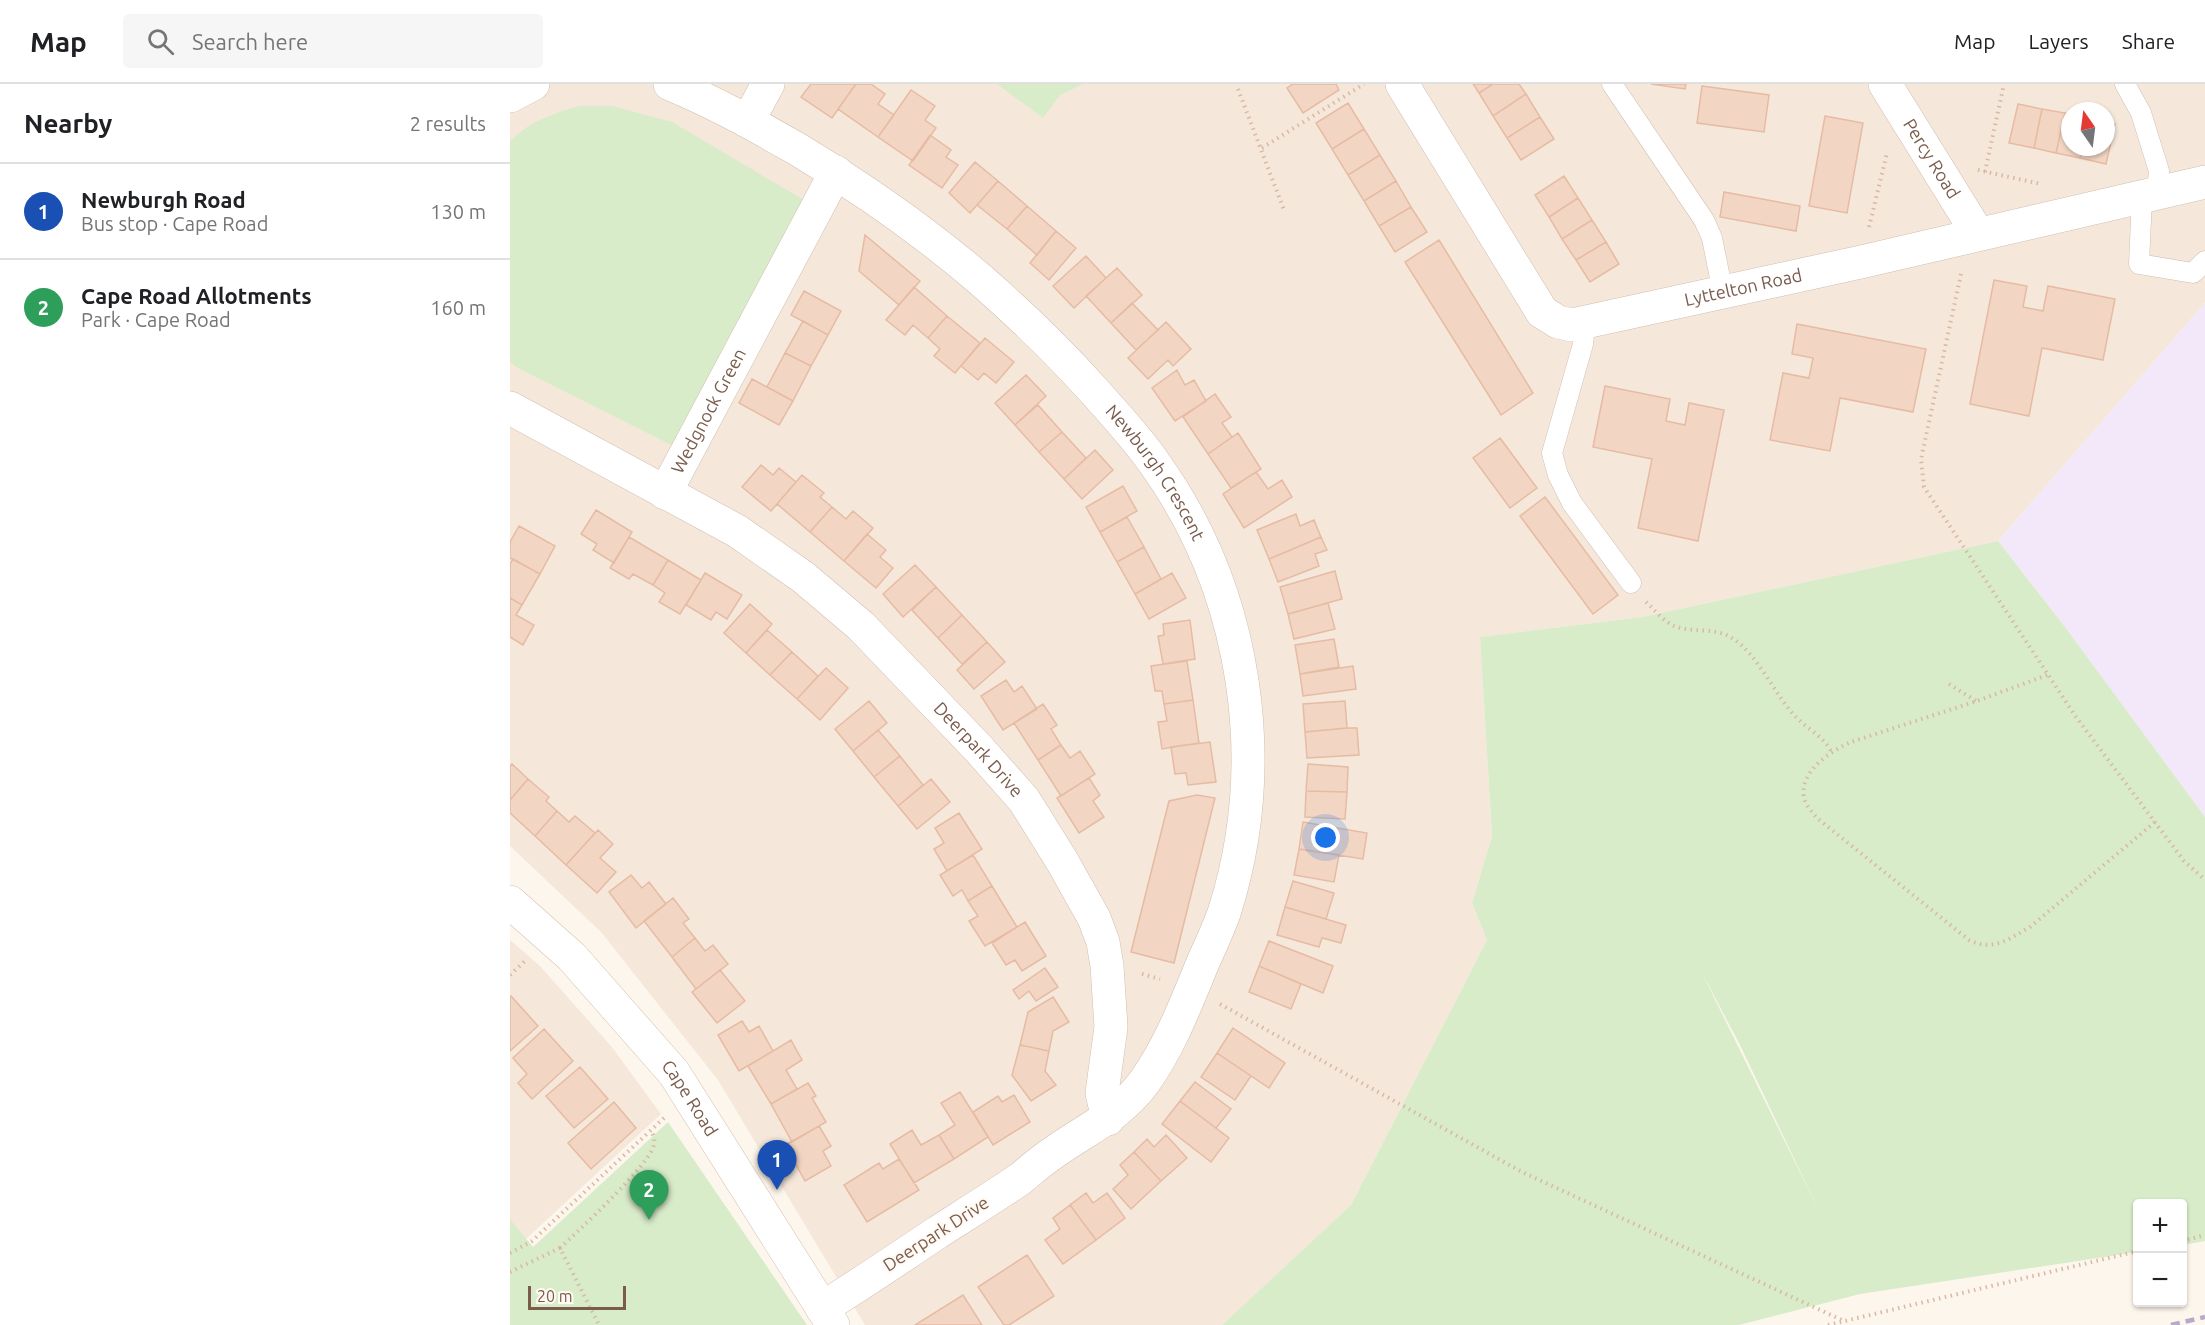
<!DOCTYPE html>
<html lang="en">
<head>
<meta charset="utf-8">
<style>
  :root { --surface:#fff; --page:#f6f6f6; --text:#202124; --muted:#757577; --line:#e0e0e0; --accent:#ea580c }
  body { margin:0; font-family:Ubuntu,sans-serif; background:var(--page); color:var(--text) }
  .controls { position:absolute; right:18px; bottom:18px; display:grid; overflow:hidden; border-radius:6px; box-shadow:0 2px 4px #0004 }
  .controls button { width:54px; height:54px; display:grid; place-items:center; padding:0; border:0; border-bottom:2px solid var(--line); background:var(--surface); color:var(--text); font:30px sans-serif }
  .compass { position:absolute; left:1551px; top:18px; width:54px; height:54px; border-radius:50%; background:var(--surface); box-shadow:0 2px 4px #0004; rotate:346deg }
  .scale { position:absolute; left:18px; bottom:15px; width:98px; box-sizing:border-box; padding-left:6px; border:3px solid #7a5c4d; border-top:0; font-size:16px; line-height:21px; white-space:nowrap; color:#7a5c4d; -webkit-text-stroke:4px #fffaf3; paint-order:stroke }
  .you { position:absolute; left:816px; top:754px; width:21px; height:21px; margin:-15px; border:4px solid #fff; border-radius:50%; background:#1a73e8; box-shadow:0 0 0 9px #1a73e833 }
  .badge { display:grid; place-items:center; width:39px; height:39px; border-radius:50%; background:var(--accent); color:#fff; font-size:20px; font-weight:700 }
  .pin { position:absolute; translate:-50% -50px; filter:drop-shadow(0 2px 3px #0008) }
  .pin::after { content:''; position:absolute; top:32px; width:21px; height:18px; background:inherit; clip-path:polygon(0 0,100% 0,50% 100%) }
  .list { margin:0; padding:0; list-style:none }
  h2 { display:flex; justify-content:space-between; align-items:center; height:78px; margin:0; padding:0 24px; font-size:26px }
  h2 small { font-size:20px; font-weight:400; color:var(--muted) }
  .list li { display:grid; grid-template-columns:39px 1fr auto; gap:18px; align-items:center; box-sizing:border-box; height:96px; padding:0 24px; border-top:2px solid var(--line) }
  .list b { display:block; font-size:22px; white-space:nowrap }
  .list p { margin:0; font-size:20px; white-space:nowrap; color:var(--muted) }
  .list em { font-size:20px; font-style:normal; color:var(--muted) }
  .icon { flex:none; width:33px; height:33px; fill:none; stroke:currentColor; stroke-width:2; stroke-linecap:round; stroke-linejoin:round }
  .map { position:relative; flex:none; width:1695px; height:1241px; overflow:hidden }
  header { display:flex; align-items:center; gap:36px; box-sizing:border-box; height:84px; padding:0 30px; background:var(--surface); border-bottom:2px solid var(--line) }
  header strong { font-size:28px }
  nav { display:flex; gap:33px; margin-inline-start:auto; font-size:21px }
  .search { width:420px; height:54px; background:var(--page); display:flex; align-items:center; gap:15px; box-sizing:border-box; padding:0 21px; border-radius:6px; color:var(--muted); font-size:22px }
  main { display:flex }
  aside { flex:1; background:var(--surface) }
  .map>svg:first-child { display:block }
  .residential { fill:#f5e8da; fill-rule:evenodd }
  .education { fill:#f3e8fa }
  .green { fill:#d8ecc9; fill-rule:evenodd }
  .building { fill:#f3d5c3; stroke:#e6bba3; stroke-width:1.5 }
  .lines { fill:none; stroke-linecap:round; stroke-linejoin:round }
  .lane-casing { stroke:#d1beb0; stroke-width:21 }
  .street-casing { stroke:#d1beb0; stroke-width:34 }
  .secondary-casing { stroke:#d6c0b0; stroke-width:34 }
  .path { stroke:#d9b8a5; stroke-width:4; stroke-dasharray:1.5 4.5; stroke-linecap:butt }
  .lane { stroke:#fff; stroke-width:20 }
  .street { stroke:#fff; stroke-width:33 }
  .secondary { stroke:#fff; stroke-width:33 }
  .rail { stroke:#b9a8c9; stroke-width:4.5; stroke-dasharray:9 6; stroke-linecap:butt }
  .labels { text-anchor:middle; stroke-width:4.5; stroke-linejoin:round; paint-order:stroke }
  .street-label { font-size:18px; fill:#7a5c4d; stroke:#fffaf3 }
</style>
</head>
<body>
<header>
<strong>Map</strong>
<div class="search"><svg class="icon" aria-label="search" viewBox="0 0 24 24"><circle cx="10" cy="10" r="6"/><path d="M15 15l6 6"/></svg>Search here</div>
<nav><a>Map</a><a>Layers</a><a>Share</a></nav>
</header>
<main>
<aside>
<h2>Nearby<small>2 results</small></h2>
<ul class="list">
<li><span class="badge" style="background:#1a4fb4">1</span><div><b>Newburgh Road</b><p>Bus stop · Cape Road</p></div><em>130 m</em></li>
<li><span class="badge" style="background:#2e9e5b">2</span><div><b>Cape Road Allotments</b><p>Park · Cape Road</p></div><em>160 m</em></li>
</ul>
</aside>
<div class="map">
<svg width="1695" height="1241" viewBox="0 0 1695 1241">
  <rect width="100%" height="100%" fill="#fdf6ec"/>
  <path class="residential" d="M0,0H1695V219L1488,457L1132,533L970,553L982,752L962,819L977,856L841,1121L712,1241H355L208,996L91,848L0,762ZM1560,27H1596V63H1560Z
    M0,856L30,882L101,962L151,1030L16,1155L0,1135Z"/>
  <path class="education" d="M1695,219V733L1555,543L1488,457Z"/>
  <path class="green" d="M487,0H573L550,11L533,34Z
    M70,22H102L162,38L294,116L163,362L6,283L0,278V57C20,37 44,29 70,22Z
    M1488,457L1555,543L1695,733V1157L1673,1161L1672,1120H1628L1627,1168L1350,1210L1229,1241H712L841,1121L977,856L962,819L982,752L970,553L1132,533ZM1191,887L1230,961L1311,1131Z
    M158,1038L297,1241H0V1135L23,1163Z"/>
  <path class="building" d="M301,0H344L345,1L322,34L291,13Z
    M346,0H361L375,10L368,20L384,31L368,53L328,25Z
    M783,0H826L829,6L793,29L777,4Z
    M963,0H983L969,9Z
    M983,0H1009L1016,10L983,32L969,9Z
    M1141,0H1176L1175,5Z
    M1192,2L1259,11L1254,48L1187,39Z
    M401,6L425,22L415,36L426,44L403,77L368,53Z
    M1016,10L1030,33L997,54L983,32Z
    M838,19L854,45L822,65L806,39Z
    M1508,20L1532,25L1524,64L1499,59Z
    M1532,25L1555,29L1546,69L1524,64Z
    M1555,29L1560,30V63H1573L1570,74L1546,69Z
    M1315,32L1353,39L1337,129L1299,122Z
    M1030,33L1044,55L1011,76L997,54Z
    M1596,38L1605,40L1596,80L1570,74L1573,63H1596Z
    M854,45L870,71L838,91L822,65Z
    M420,51L441,66L436,73L448,81L432,104L399,81Z
    M870,71L886,97L854,117L838,91Z
    M465,78L488,97L460,129L439,109Z
    M1054,92L1068,114L1039,133L1025,111Z
    M488,97L517,122L497,145L467,121Z
    M886,97L901,123L869,142L854,117Z
    M1214,108L1290,122L1286,147L1210,133Z
    M1068,114L1082,136L1052,155L1039,133Z
    M517,122L546,147L527,171L497,145Z
    M901,123L917,148L885,168L869,142Z
    M1082,136L1096,158L1066,176L1052,155Z
    M546,147L566,164L539,196L520,179Z
    M355,151L410,197L389,221L349,187Z
    M929,156L1023,309L991,331L895,178Z
    M1096,158L1109,180L1080,198L1066,176Z
    M576,172L596,194L564,224L543,202Z
    M607,184L632,211L601,239L576,212Z
    M1484,196L1517,202L1513,223L1533,227L1538,202L1605,215L1593,276L1532,264L1519,332L1460,320Z
    M404,203L437,232L418,254L403,241L395,251L376,236Z
    M294,207L331,227L318,251L281,231Z
    M622,219L648,246L626,266L601,239Z
    M437,232L470,259L445,289L424,272L430,265L418,254Z
    M293,237L318,251L301,282L275,269Z
    M656,238L681,265L663,282L658,276L638,295L618,274Z
    M1287,240L1416,265L1403,328L1330,314L1320,367L1260,356L1273,289L1299,294L1303,274L1282,270Z
    M475,254L504,278L486,299L474,289L468,296L451,282Z
    M275,269L301,282L283,317L257,303Z
    M667,286L675,301L684,296L696,317L665,337L642,304Z
    M516,291L536,312L505,341L485,319Z
    M242,295L283,317L269,341L229,319Z
    M1095,302L1160,315L1156,337L1175,341L1179,319L1214,326L1188,457L1128,444L1142,375L1083,363Z
    M705,310L721,333L712,339L722,353L698,370L673,333Z
    M528,321L552,348L529,368L505,341Z
    M552,348L576,374L554,395L529,368Z
    M728,349L751,385L721,404L698,370Z
    M990,354L1027,404L1000,424L963,374Z
    M585,366L603,386L572,415L554,395Z
    M251,381L263,391L269,384L286,398L261,427L232,403Z
    M746,388L758,405L772,396L782,413L734,444L713,410Z
    M292,391L314,409L310,413L322,423L300,448L267,420Z
    M613,402L627,427L590,448L576,423Z
    M1035,413L1108,511L1083,530L1010,432Z
    M322,423L336,435L343,427L363,444L334,477L300,448Z
    M86,426L122,448L104,479L83,466L87,460L71,450Z
    M786,430L790,442L804,436L811,453L759,475L747,446Z
    M617,433L634,463L607,478L590,448Z
    M9,442L45,462L30,490L0,474V458Z
    M357,450L376,466L370,473L383,484L366,504L334,477Z
    M119,453L158,476L143,501L123,490L119,495L100,484Z
    M811,453L817,466L805,470L809,482L768,498L759,475Z
    M634,463L651,495L625,510L607,478Z
    M3,475L30,490L12,521L0,514V480Z
    M158,476L191,496L170,530L149,518L155,509L143,501Z
    M405,481L426,503L393,533L373,510Z
    M825,487L832,515L778,530L770,503Z
    M195,489L232,511L217,535L206,528L201,536L176,521Z
    M662,489L676,514L639,535L625,510Z
    M426,503L452,531L428,554L402,526Z
    M0,514L12,521L6,531L24,541L13,561L0,553Z
    M818,519L825,545L784,555L778,530Z
    M240,520L262,540L236,569L214,549Z
    M452,531L477,558L452,580L428,554Z
    M680,536L685,575L653,580L648,552L654,551L653,540Z
    M257,546L282,568L260,591L236,569Z
    M824,555L829,583L790,590L785,561Z
    M477,558L495,578L464,605L447,586Z
    M282,568L308,592L287,615L260,591Z
    M677,577L683,616L654,620L652,607H645L641,582Z
    M843,582L846,605L793,612L790,590Z
    M316,584L338,604L310,636L287,615Z
    M496,596L504,608L512,602L527,625L493,646L471,612Z
    M683,616L689,659L652,665L648,638L657,637L654,620Z
    M359,617L377,639L343,667L325,645Z
    M835,617L837,644L795,648L793,620Z
    M533,620L547,641L541,645L551,661L528,676L504,639Z
    M837,644H847L849,671L797,674L795,648Z
    M368,646L390,672L364,693L343,667Z
    M700,658L706,698L678,701L676,689L665,690L661,663Z
    M551,661L560,674L570,667L585,690L551,712L528,676Z
    M390,672L413,701L388,722L364,693Z
    M2,680L18,695L0,716V682Z
    M798,680L838,683L837,708L796,707Z
    M579,694L590,711L583,717L594,733L569,749L547,714Z
    M18,695L39,713L36,717L47,727L25,752L0,729V716Z
    M421,695L440,718L407,745L388,722Z
    M796,707L837,708L835,735L795,733Z
    M687,711L705,714L664,879L621,868L659,717Z
    M47,727L59,738L65,732L85,749L56,781L25,752Z
    M449,729L472,765L437,787L424,765L434,759L425,744Z
    M793,738L857,749L853,775L789,765Z
    M88,746L103,760L90,774L106,788L87,809L56,781Z
    M789,765L829,771L824,798L784,791Z
    M463,771L482,802L458,817L452,806L443,812L430,791Z
    M121,791L132,804L139,798L156,820L126,844L99,808Z
    M783,797L824,809L816,835L775,823Z
    M482,802L507,843L475,862L459,837L468,832L458,817Z
    M163,814L179,835L173,839L185,854L162,873L134,837Z
    M775,823L836,841L831,859L812,854L809,863L767,851Z
    M515,838L536,872L512,887L505,876L496,881L482,859Z
    M185,854L195,867L203,861L218,880L186,905L162,873Z
    M759,857L823,882L813,909L749,882Z
    M749,882L791,900L781,925L739,908Z
    M535,884L548,903L526,917L519,907L509,915L503,906Z
    M210,886L235,917L207,939L182,908Z
    M1,912L28,942L0,967V913Z
    M543,913L559,938L543,947L539,967L510,961L518,928Z
    M232,937L239,948L249,942L263,967L229,987L208,951Z
    M723,944L775,979L759,1004L707,969Z
    M34,945L63,977L22,1015L8,999L17,990L3,974Z
    M281,956L292,976L276,986L287,1005L261,1020L238,982Z
    M510,961L539,967L535,987L546,1001L521,1017L502,991Z
    M707,969L741,992L725,1016L691,993Z
    M70,983L98,1015L64,1044L36,1012Z
    M685,998L721,1025L706,1044L670,1017Z
    M298,999L306,1012L302,1014L316,1038L282,1058L261,1020Z
    M450,1008L478,1053L444,1075L429,1051L445,1041L431,1019Z
    M504,1011L520,1038L483,1061L463,1028L488,1012L492,1018Z
    M670,1017L719,1054L701,1078L652,1040Z
    M104,1018L126,1044L81,1085L58,1059Z
    M309,1042L321,1062L313,1067L321,1082L295,1097L275,1061Z
    M402,1046L411,1061L429,1051L444,1075L404,1099L380,1060Z
    M656,1051L677,1074L651,1097L624,1068L637,1055L644,1063Z
    M624,1068L651,1097L621,1125L603,1105L618,1091L610,1081Z
    M389,1075L409,1106L357,1138L334,1101L369,1079L373,1085Z
    M576,1109L583,1119L597,1109L615,1134L586,1156L560,1121Z
    M560,1121L586,1156L553,1180L535,1156L550,1145L543,1134Z
    M517,1171L544,1212L499,1241H494L468,1203Z
    M453,1211L472,1241H405Z"/>
  <g class="lines">
    <g class="lane-casing">
      <path id="lane" d="M1102,0L1194,136L1202,154L1213,209
        M1615,0L1631,29L1649,87L1647,109
        M1632,113L1629,180L1683,189L1695,177
        M1075,239L1073,260L1042,369L1048,391L1062,419L1121,499"/>
    </g>
    <g class="street-casing">
      <g id="street">
        <path id="s1" d="M160,0C204,18 245,41 287,65C352,104 414,147 472,197C512,232 550,269 586,309C606,332 628,355 645,380C737,509 762,679 714,829C708,845 701,861 694,876C677,917 661,960 635,997C610,1032 576,1045 543,1069C531,1077 521,1086 510,1095C482,1114 453,1132 425,1150C388,1175 351,1200 312,1224"/>
        <path id="s2" d="M892,0L1032,228L1048,238L1062,241L1351,178L1695,98"/>
        <path id="s3" d="M1375,0L1468,150"/>
        <path d="M0,12L23,0"/>
        <path d="M238,37L258,0"/>
        <path id="s4" d="M0,324L227,447L293,493L351,542L468,664L514,716L552,777L584,834L593,858L597,882L601,943L592,1009L598,1035"/>
        <path id="s5" d="M155,409L326,88"/>
      </g>
    </g>
    <g class="secondary-casing">
      <g id="secondary">
        <path id="s6" d="M0,818L62,873L164,989L323,1241"/>
      </g>
    </g>
    <path class="path" d="M728,5L774,126
      M752,64L854,0
      M1468,86L1531,100
      M1475,88L1494,0
      M1359,143L1377,69
      M1451,190L1411,375L1414,403L1566,633L1674,777L1695,796
      M1136,518C1145,526 1153,537 1164,542C1182,549 1205,543 1222,554C1247,569 1265,611 1285,632C1297,645 1313,652 1321,667
      M1537,591L1467,617L1341,658C1321,667 1289,687 1294,714C1296,722 1302,728 1307,734L1459,856C1483,868 1499,855 1520,843L1645,738
      M1439,600L1466,617
      M632,890L650,895
      M0,891L17,875
      M710,920L1012,1088L1334,1237
      M1672,1157L1695,1151
      M50,1164C67,1148 142,1079 144,1060C145,1054 143,1050 140,1046
      M0,1169L22,1157L154,1034
      M0,1188L50,1164L89,1241
      M1318,1241L1628,1167"/>
    <use href="#lane" class="lane"/>
    <use href="#street" class="street"/>
    <use href="#secondary" class="secondary"/>
    <path class="rail" d="M1661,1241L1695,1233"/>
  </g>
  <g class="labels">
    <g class="street-label">
      <text dy="6" stroke="none"><textPath href="#s3" startOffset="88">Percy Road</textPath></text>
      <text dy="6" stroke="none"><textPath href="#s2" startOffset="476">Lyttelton Road</textPath></text>
      <text dy="6" stroke="none"><textPath href="#s5" startOffset="93">Wedgnock Green</textPath></text>
      <text dy="6" stroke="none"><textPath href="#s1" startOffset="630">Newburgh Crescent</textPath></text>
      <text dy="6" stroke="none"><textPath href="#s4" startOffset="585">Deerpark Drive</textPath></text>
      <text dy="6" stroke="none"><textPath href="#s6" startOffset="267">Cape Road</textPath></text>
      <text transform="translate(426 1150) rotate(-33)" y="6">Deerpark Drive</text>
    </g>
  </g>
</svg>
<div class="controls">
<button>+</button>
<button>−</button>
</div>
<svg class="compass" viewBox="-18 -18 36 36"><path d="M0-13l5 13h-10z" fill="#e53935"/><path d="M0 13l5-13h-10z" fill="#757577"/></svg>
<div class="scale">20 m</div>
<div class="you"></div>
<div class="pin badge" style="left:267px;top:1106px;background:#1a4fb4">1</div>
<div class="pin badge" style="left:139px;top:1136px;background:#2e9e5b">2</div>
</div>
</main>
</body>
</html>
